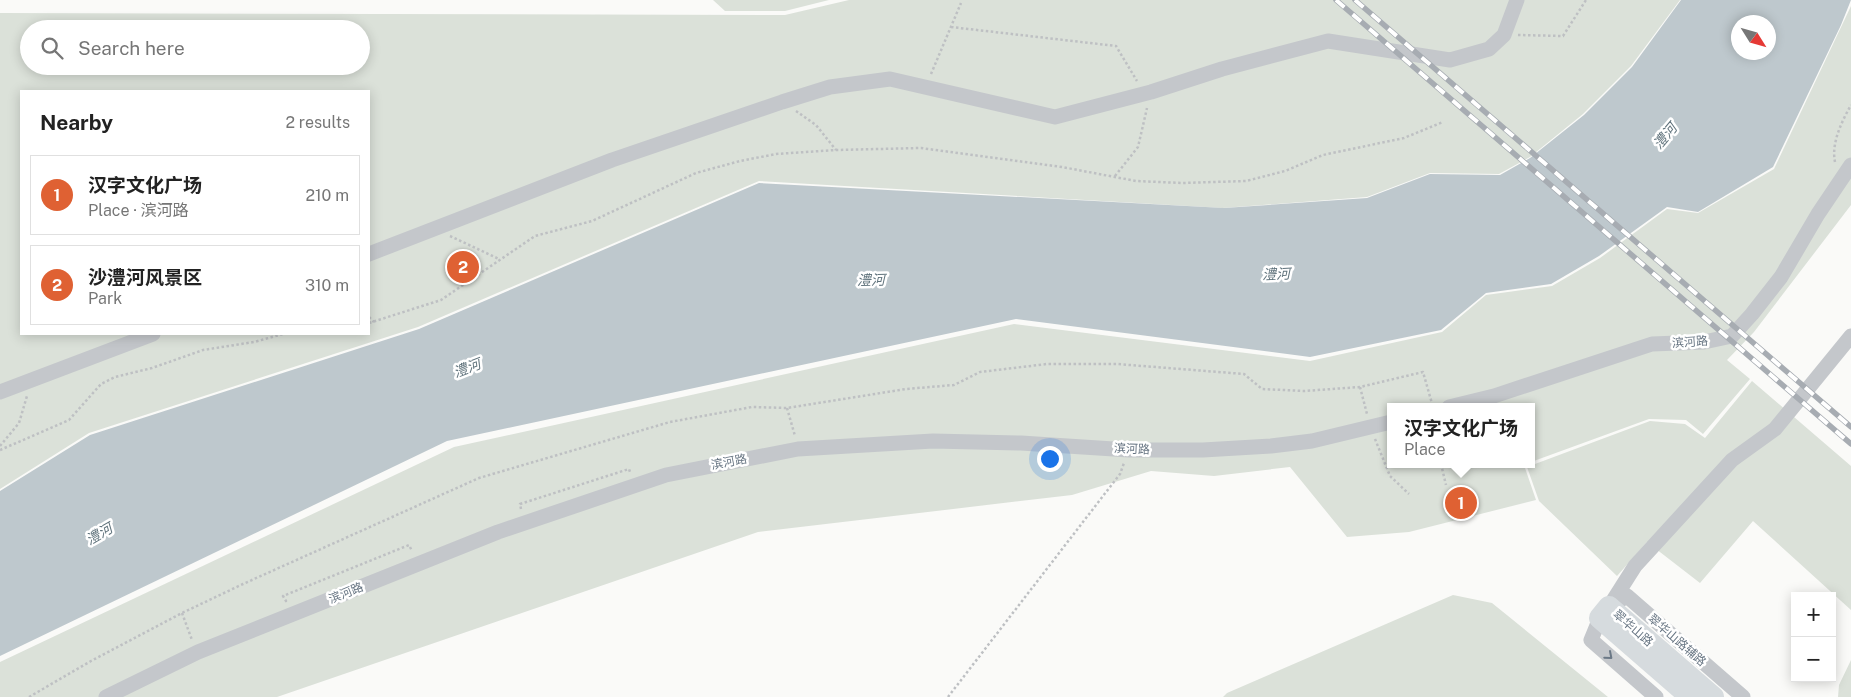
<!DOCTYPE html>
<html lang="en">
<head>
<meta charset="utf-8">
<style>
  :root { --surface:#fff; --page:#f6f6f6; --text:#222; --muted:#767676; --line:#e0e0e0; --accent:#df6133 }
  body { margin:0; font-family:"Public Sans","Noto Sans SC",sans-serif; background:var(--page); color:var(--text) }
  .controls { position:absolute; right:15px; bottom:15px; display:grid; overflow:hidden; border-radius:0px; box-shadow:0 2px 12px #0003 }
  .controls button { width:45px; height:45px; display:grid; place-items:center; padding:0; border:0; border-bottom:1px solid var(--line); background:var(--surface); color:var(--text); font:25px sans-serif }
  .compass { position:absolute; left:1731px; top:15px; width:45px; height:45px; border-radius:50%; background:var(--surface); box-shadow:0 2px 12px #0003; rotate:127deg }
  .you { position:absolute; left:1049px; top:458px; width:18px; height:18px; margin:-12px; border:4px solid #fff; border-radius:50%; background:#1a73e8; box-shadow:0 0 0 8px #1a73e833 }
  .badge { display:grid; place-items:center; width:32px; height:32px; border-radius:50%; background:var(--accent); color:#fff; font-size:16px; font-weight:700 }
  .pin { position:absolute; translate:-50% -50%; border:2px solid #fff; box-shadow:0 1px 5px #0006 }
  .popup { position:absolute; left:1387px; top:403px; width:148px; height:65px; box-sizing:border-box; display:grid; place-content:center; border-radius:0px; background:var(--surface); filter:drop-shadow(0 1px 4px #0005); font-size:16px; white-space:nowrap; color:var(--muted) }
  .popup b { font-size:19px; color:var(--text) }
  .popup::after { content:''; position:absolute; left:50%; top:100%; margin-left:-10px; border:10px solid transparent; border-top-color:var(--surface) }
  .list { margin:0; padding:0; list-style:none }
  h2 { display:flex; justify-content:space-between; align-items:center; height:65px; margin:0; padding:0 20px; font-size:21px }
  h2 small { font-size:16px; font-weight:400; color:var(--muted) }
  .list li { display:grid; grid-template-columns:32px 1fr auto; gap:15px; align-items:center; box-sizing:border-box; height:80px; margin:0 10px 10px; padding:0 10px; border:1px solid var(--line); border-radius:0px }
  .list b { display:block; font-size:19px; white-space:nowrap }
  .list p { margin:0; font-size:16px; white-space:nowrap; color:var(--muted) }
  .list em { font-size:16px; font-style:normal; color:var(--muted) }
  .icon { flex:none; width:28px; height:28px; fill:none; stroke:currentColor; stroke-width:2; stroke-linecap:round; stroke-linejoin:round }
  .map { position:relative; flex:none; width:1851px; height:697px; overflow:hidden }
  .search { position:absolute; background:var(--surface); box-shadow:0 2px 12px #0003; left:20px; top:20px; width:350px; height:55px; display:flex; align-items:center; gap:12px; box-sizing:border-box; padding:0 18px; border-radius:28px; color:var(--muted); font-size:19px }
  .panel { position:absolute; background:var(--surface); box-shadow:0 2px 12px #0003; left:20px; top:90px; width:350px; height:245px; border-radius:0px }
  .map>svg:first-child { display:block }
  .green { fill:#dbe1d9; fill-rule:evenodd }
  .water { fill:#bec8cd; fill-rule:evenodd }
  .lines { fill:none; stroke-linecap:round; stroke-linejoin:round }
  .path { stroke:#bec0c3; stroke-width:2.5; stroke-dasharray:2.5 2.5; stroke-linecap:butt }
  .street { stroke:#c4c7cb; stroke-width:15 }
  .secondary { stroke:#d6dbde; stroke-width:22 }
  .rail-casing { stroke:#a7acb2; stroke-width:5.5 }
  .rail { stroke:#fff; stroke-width:4; stroke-dasharray:11; stroke-linecap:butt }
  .oneway { stroke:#6b7886 }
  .labels { text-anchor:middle; stroke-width:5; stroke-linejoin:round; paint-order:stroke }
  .street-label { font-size:12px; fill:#667482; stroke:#fff }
  .water-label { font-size:14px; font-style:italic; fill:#60737c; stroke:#fff }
</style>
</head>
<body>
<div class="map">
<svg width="1851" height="697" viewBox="0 0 1851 697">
  <rect width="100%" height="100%" fill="#fafaf8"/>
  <path class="green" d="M713,0H829L785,11H725Z
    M849,0H1680L1631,66L1583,114L1530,157L1499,174L1430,173L1367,197L1223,208L759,181L418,327L89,433L0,489V13L785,15ZM29,29H361V66H29ZM21,91H369V334H21Z
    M1851,6V205L1754,332L1727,360L1750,379L1703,434L1686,420L1649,419L1531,462V407H1391V464H1526L1524,465L1536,500L1409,532L1347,537L1290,467L1214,476L1151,471L1072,495L758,532L277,697H0V662L454,447L1014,324L1310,361L1442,332L1486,295L1552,286L1600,258L1667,209L1698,213L1774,169Z
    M1752,381L1851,466V610L1753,521L1700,583L1647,542L1617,576L1539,501L1527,467L1650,421L1685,424L1705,438Z
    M1453,595L1492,603L1608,697H1223L1227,693Z
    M1851,660V697H1838L1839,685Z"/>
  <path class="water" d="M1681,0H1851L1841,25L1773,167L1698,212L1667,207L1599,256L1551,284L1486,293L1441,330L1310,357L1016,319L447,441L0,656V491L90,435L419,329L759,183L1224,208L1367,198L1430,174L1500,175L1530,158L1584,115L1632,67ZM1738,22H1768V52H1738Z"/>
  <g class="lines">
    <path class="path" d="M951,27L1116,46L1137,81
      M1518,35L1563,36L1586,0
      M931,74L961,3
      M796,111L816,125L836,150
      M1835,162C1831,143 1842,121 1851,105
      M1115,176L1138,147L1147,108
      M450,236L499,259
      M369,317L374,322
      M369,323L441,300L535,236L592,221L696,173L740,161L776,154L836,150L921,148L1062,167L1136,181L1182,183L1246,181L1285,171L1323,155L1404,138L1443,122
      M1360,387L1367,414
      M787,408L795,436
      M1375,439L1390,476L1409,494
      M0,446L19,423L27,396
      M0,450L69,420L101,384L115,377L152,368L203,350L254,342L283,334
      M1441,464L1446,485
      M521,509L520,504L629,469L630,472
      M285,601H286L283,596L409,545L412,551
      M182,613L192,640
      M29,697L91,661L182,613L243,584L479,478L670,422L752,407L787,408L906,389L954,385L980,372L1047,364H1117L1244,374L1262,389L1304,391L1360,387L1423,372L1433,407
      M948,697L1120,474L1124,463"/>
    <path class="street" d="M369,254L612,160L782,102L830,87L890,79L1055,117L1151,92L1222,69L1328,41L1450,60L1489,49L1504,35L1517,0
      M0,392L153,334
      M1449,407L1494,396L1652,344L1704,342L1732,336L1752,314L1781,277L1818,214L1851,165
      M1611,606L1627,596L1743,697
      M1609,607L1635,566L1732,460L1775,429L1851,336
      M1600,618L1591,640L1656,697
      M106,697L198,652L498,532L666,475L798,449L933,441L1021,443L1129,450H1203L1271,446L1312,441L1391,422"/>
    <path class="secondary" d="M1691,697L1600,618L1609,607L1713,697"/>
    <g class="rail-casing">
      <path id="rail" d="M1336,0L1851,444
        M1355,0L1851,427"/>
    </g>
    <use href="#rail" class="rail"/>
  </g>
  <defs><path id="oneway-chevron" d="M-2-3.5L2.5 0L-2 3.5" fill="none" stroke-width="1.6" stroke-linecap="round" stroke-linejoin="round" transform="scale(1.25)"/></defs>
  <use class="oneway" href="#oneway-chevron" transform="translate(1609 656) rotate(41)"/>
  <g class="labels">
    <g class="street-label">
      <text transform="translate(1690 342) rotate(-4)" y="4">滨河路</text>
      <text transform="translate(1132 449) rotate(2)" y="4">滨河路</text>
      <text transform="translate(729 462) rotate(-11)" y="4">滨河路</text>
      <text transform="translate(346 593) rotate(-22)" y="4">滨河路</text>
      <text transform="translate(1633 628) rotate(41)" y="4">翠华山路</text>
      <text transform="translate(1677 640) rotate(41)" y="4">翠华山路辅路</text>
    </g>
    <g class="water-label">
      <text transform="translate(1665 136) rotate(-50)" y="5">澧河</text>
      <text transform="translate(1276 274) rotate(-2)" y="5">澧河</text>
      <text transform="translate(871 280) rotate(-1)" y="5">澧河</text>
      <text transform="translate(467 368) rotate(-21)" y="5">澧河</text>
      <text transform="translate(99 534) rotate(-30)" y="5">澧河</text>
    </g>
  </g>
</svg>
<div class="controls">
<button>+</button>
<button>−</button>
</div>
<svg class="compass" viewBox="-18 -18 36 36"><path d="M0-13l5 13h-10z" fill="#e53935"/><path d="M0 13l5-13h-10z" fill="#767676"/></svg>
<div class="you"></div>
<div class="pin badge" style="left:1461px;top:503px">1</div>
<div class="popup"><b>汉字文化广场</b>Place</div>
<div class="pin badge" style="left:463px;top:267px">2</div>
<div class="search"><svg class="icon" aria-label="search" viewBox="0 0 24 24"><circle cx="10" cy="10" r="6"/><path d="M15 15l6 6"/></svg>Search here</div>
<section class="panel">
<h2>Nearby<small>2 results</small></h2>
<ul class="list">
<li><span class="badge">1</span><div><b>汉字文化广场</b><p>Place · 滨河路</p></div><em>210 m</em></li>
<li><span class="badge">2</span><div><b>沙澧河风景区</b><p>Park</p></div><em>310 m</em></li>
</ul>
</section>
</div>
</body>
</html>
